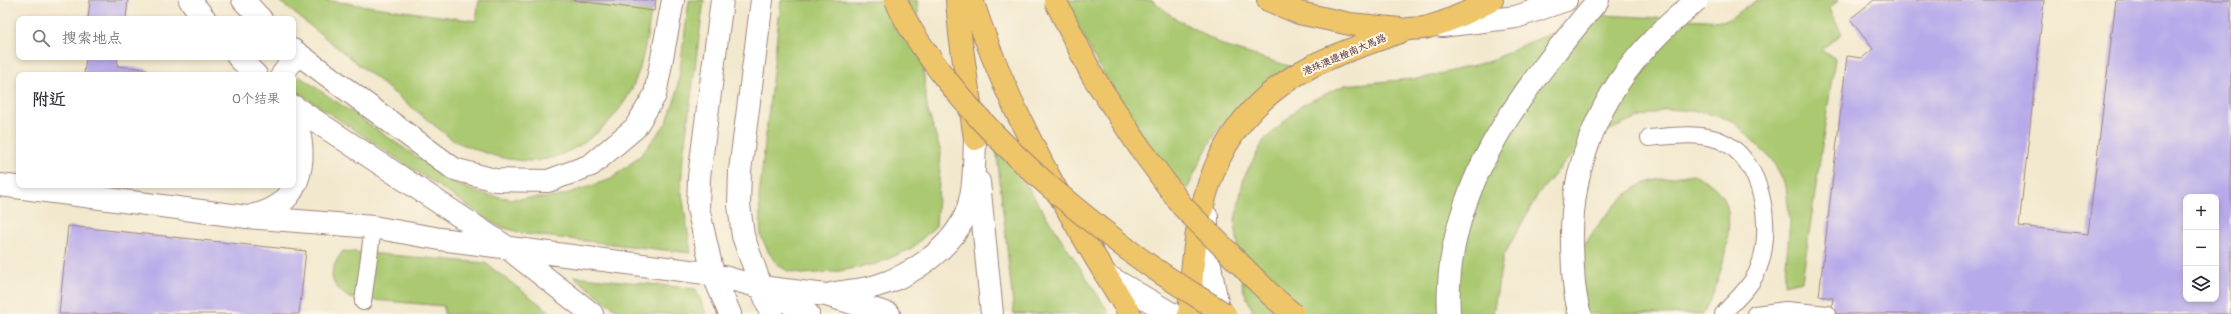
<!DOCTYPE html>
<html lang="zh">
<head>
<meta charset="utf-8">
<style>
  :root { --surface:#fff; --page:#f7f7f7; --text:#2b2b33; --muted:#7c7c81; --line:#e1e1e2 }
  body { margin:0; font-family:Pangolin,"LXGW WenKai TC",sans-serif; background:var(--page); color:var(--text) }
  .controls { position:absolute; right:12px; bottom:12px; display:grid; overflow:hidden; border-radius:8px; box-shadow:0 2px 6px #0003 }
  .controls button { width:36px; height:36px; display:grid; place-items:center; padding:0; border:0; border-bottom:1px solid var(--line); background:var(--surface); color:var(--text); font:20px sans-serif }
  .list { margin:0; padding:0; list-style:none }
  h2 { display:flex; justify-content:space-between; align-items:center; height:52px; margin:0; padding:0 16px; font-size:17px }
  h2 small { font-size:13px; font-weight:400; color:var(--muted) }
  .icon { flex:none; width:22px; height:22px; fill:none; stroke:currentColor; stroke-width:2; stroke-linecap:round; stroke-linejoin:round }
  .map { position:relative; flex:none; width:2231px; height:314px; overflow:hidden }
  .search { position:absolute; background:var(--surface); box-shadow:0 2px 6px #0003; left:16px; top:16px; width:280px; height:44px; display:flex; align-items:center; gap:10px; box-sizing:border-box; padding:0 14px; border-radius:8px; color:var(--muted); font-size:15px }
  .panel { position:absolute; background:var(--surface); box-shadow:0 2px 6px #0003; left:16px; top:72px; width:280px; height:116px; border-radius:8px }
  .map>svg:first-child { display:block }
  .green { fill:#aac971; stroke:#7a744e }
  .building { fill:#b8aaea; fill-rule:evenodd }
  .lines { fill:none; stroke-linecap:round; stroke-linejoin:round }
  .lane-casing { stroke:#9e847c; stroke-width:18 }
  .street-casing { stroke:#9e847c; stroke-width:24 }
  .primary-casing { stroke:#9e847c; stroke-width:24 }
  .lane { stroke:#fff; stroke-width:16 }
  .street { stroke:#fff; stroke-width:22 }
  .primary { stroke:#eec569; stroke-width:22 }
  .street-bridge-casing { stroke:#9e847c; stroke-width:24; stroke-linecap:butt }
  .primary-bridge-casing { stroke:#9e847c; stroke-width:24; stroke-linecap:butt }
  .street-bridge { stroke:#fff; stroke-width:22 }
  .primary-bridge { stroke:#eec569; stroke-width:22 }
  .labels { text-anchor:middle; stroke-width:4; stroke-linejoin:round; paint-order:stroke }
  .street-label { font-size:10px; fill:#4a1f2b; stroke:#fcf5e5 }
</style>
</head>
<body>
<div class="map">
<svg width="2231" height="314" viewBox="0 0 2231 314">
  <rect width="100%" height="100%" fill="#fcf5e5"/>
  <filter id="ink" filterUnits="userSpaceOnUse"><feTurbulence type="fractalNoise" baseFrequency=".025" numOctaves="2"/><feDisplacementMap in="SourceGraphic" scale="8" xChannelSelector="R" yChannelSelector="G"/><feConvolveMatrix kernelMatrix="1 2 1 2 8 2 1 2 1" color-interpolation-filters="sRGB"/></filter>
  <filter id="wash" filterUnits="userSpaceOnUse"><feTurbulence type="fractalNoise" baseFrequency=".012" numOctaves="4" result="noise"/><feDisplacementMap in="SourceGraphic" scale="16" xChannelSelector="R" yChannelSelector="G"/><feGaussianBlur stdDeviation="0.9" result="paint"/><feColorMatrix in="noise" values="0 0 0 0 0 0 0 0 0 0 0 0 0 0 0 0 0 1.4 0 .05"/><feComposite in="paint" operator="in"/></filter>
  <g filter="url(#wash)">
    <rect width="100%" height="100%" fill="#f2e8cd"/>
    <path class="green" d="M278,0H324L476,21L479,0H653C648,28 645,59 633,86C617,123 573,160 530,161C503,161 479,151 454,141Z
      M689,0H704L683,157L681,187L691,253L525,234L498,226L293,89V84L299,76L453,182L481,194L512,199L557,197L611,179L641,155L667,122L677,93Z
      M781,0H917L927,108L941,152L936,226L911,249L876,264L834,272L802,274L788,271L778,265L769,253L761,236L759,197Z
      M1065,0H1152L1173,17L1226,47L1299,69C1274,85 1240,101 1222,125C1207,145 1197,167 1187,190L1146,142L1097,63Z
      M1757,0H1839L1829,9L1842,34L1820,50L1835,58L1802,281L1784,285L1790,222L1786,186L1772,160L1733,121L1703,112L1667,109L1635,119L1601,134L1567,160L1538,194L1503,257L1493,314H1254L1243,289L1235,221L1244,177L1264,140L1302,105L1345,85L1423,78L1491,61L1520,46L1600,15L1726,21Z
      M993,117L1019,174L1110,314H1014Z
      M1693,174C1707,181 1718,187 1725,201C1737,225 1717,294 1702,314H1563C1564,305 1564,295 1566,286C1572,256 1612,200 1639,186C1655,178 1676,177 1693,174Z
      M343,251L485,263L553,314H444V306L350,298C327,284 328,271 343,251Z
      M573,276L696,289L706,314H622Z"/>
    <g id="blocks">
      <path class="building" d="M90,0H128L126,19H88Z
        M572,0H656L654,11Z
        M1874,0H2044L2019,226L2088,234L2116,0H2231V314H1831L1833,298L1819,296L1847,56L1862,58L1873,49L1850,19ZM2186,197H2216V299H2186Z
        M86,57H118L117,66L147,69L146,75H84Z
        M68,226L306,251L299,314H59Z"/>
    </g>
  </g>
  <g filter="url(#ink)">
    <use href="#blocks" fill-opacity="0" stroke="#9e847c" stroke-width="1"/>
    <g class="lines">
      <g class="lane-casing">
        <path id="lane" d="M1649,138C1672,136 1697,132 1719,140C1764,157 1775,232 1757,272C1750,288 1735,300 1723,314
          M363,302L373,227
          M1755,314L1786,310L1828,314"/>
      </g>
      <g class="street-casing">
        <path id="street" d="M190,0L205,19
          M243,0L261,19
          M722,0L699,177L698,208L713,274L730,314
          M762,0L740,171L739,205L743,236L771,314
          M1442,26L1516,17L1566,0
          M293,50L454,169L495,180L548,181L591,165L635,128L655,95L673,0
          M238,57L256,75
          M282,75L297,54
          M293,106L505,246L592,314
          M979,182L992,314
          M0,185L247,217L373,227L440,239L713,274L760,287L826,295L889,314
          M254,215C304,206 310,153 293,113
          M1207,217C1206,250 1212,281 1220,314
          M1106,275L1172,314
          M768,291L808,314
          M831,294C845,291 862,290 876,286C911,276 951,249 966,214C975,191 974,163 975,139
          M1449,314C1442,189 1522,91 1598,0"/>
      </g>
      <g class="primary-casing">
        <path id="primary" d="M957,0L960,34L975,139
          M972,0C1008,111 1068,215 1130,314
          M1268,0L1299,13L1350,24L1400,29
          M1189,314C1191,297 1191,280 1193,263C1202,173 1231,107 1314,65C1342,51 1373,42 1402,31C1410,27 1420,30 1428,27C1451,21 1471,11 1492,0"/>
      </g>
      <use href="#lane" class="lane"/>
      <use href="#street" class="street"/>
      <use href="#primary" class="primary"/>
      <g class="street-bridge-casing">
        <path id="street-bridge" d="M1580,314C1573,292 1573,268 1572,245C1570,167 1600,94 1654,39C1667,25 1682,13 1697,0"/>
      </g>
      <g class="primary-bridge-casing">
        <path id="primary-bridge" d="M896,0C907,27 925,51 942,74C995,143 1062,200 1131,252C1161,275 1194,294 1225,314
          M1055,0L1092,75L1138,145L1183,207L1271,295L1293,314"/>
      </g>
      <use href="#street-bridge" class="street-bridge"/>
      <use href="#primary-bridge" class="primary-bridge"/>
    </g>
  </g>
  <g class="labels">
    <g class="street-label">
      <text transform="translate(1344 54) rotate(-23)" y="4">港珠澳邊檢南大馬路</text>
    </g>
  </g>
</svg>
<div class="controls">
<button>+</button>
<button>−</button>
<button><svg class="icon" aria-label="layers" viewBox="0 0 24 24"><path d="M12 4l9 5-9 5-9-5zM3 14l9 5 9-5"/></svg></button>
</div>
<div class="search"><svg class="icon" aria-label="search" viewBox="0 0 24 24"><circle cx="10" cy="10" r="6"/><path d="M15 15l6 6"/></svg>搜索地点</div>
<section class="panel">
<h2>附近<small>0个结果</small></h2>
<ul class="list">
</ul>
</section>
</div>
</body>
</html>
